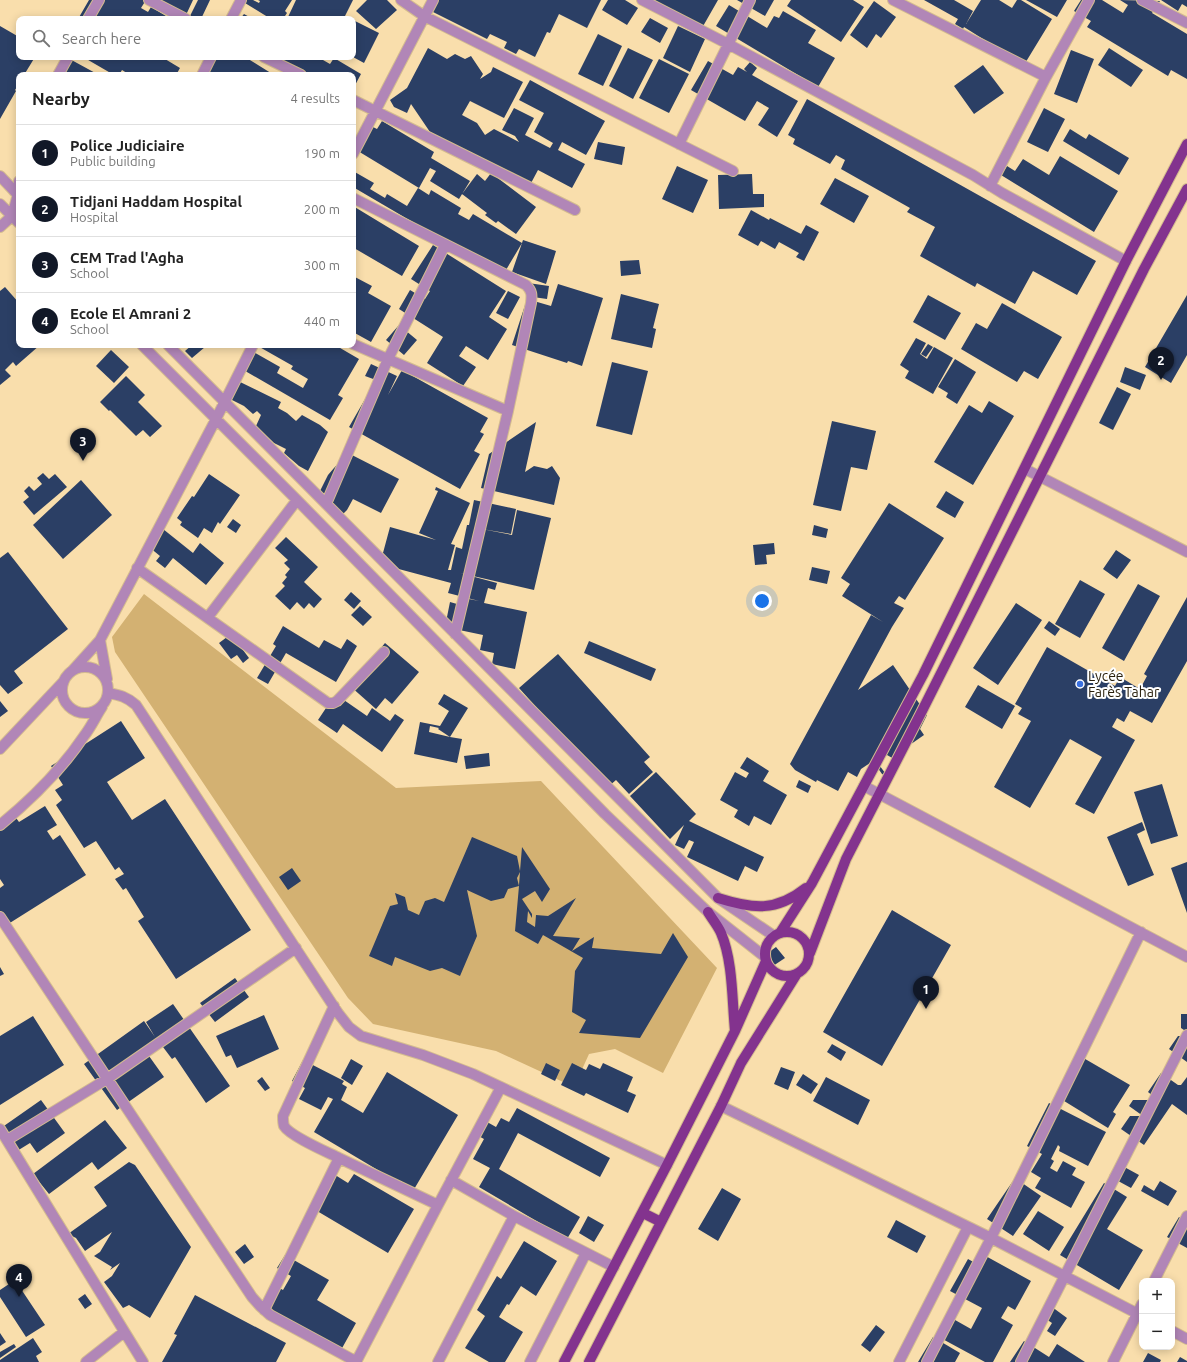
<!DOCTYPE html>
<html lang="en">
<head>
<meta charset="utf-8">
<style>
  :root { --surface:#fff; --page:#f6f6f6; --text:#222; --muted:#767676; --line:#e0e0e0; --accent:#111827 }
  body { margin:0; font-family:Ubuntu,sans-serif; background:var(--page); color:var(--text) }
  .controls { position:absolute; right:12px; bottom:12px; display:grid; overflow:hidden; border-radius:8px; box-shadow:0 2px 10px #0003 }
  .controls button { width:36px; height:36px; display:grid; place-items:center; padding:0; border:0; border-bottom:1px solid var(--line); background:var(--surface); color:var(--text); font:20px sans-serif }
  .you { position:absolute; left:762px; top:601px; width:14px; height:14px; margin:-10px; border:3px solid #fff; border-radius:50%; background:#1a73e8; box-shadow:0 0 0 6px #1a73e833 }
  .badge { display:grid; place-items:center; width:26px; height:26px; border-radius:50%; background:var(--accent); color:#fff; font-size:13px; font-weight:700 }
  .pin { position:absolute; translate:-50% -33px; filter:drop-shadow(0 1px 2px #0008) }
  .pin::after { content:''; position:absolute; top:21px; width:14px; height:12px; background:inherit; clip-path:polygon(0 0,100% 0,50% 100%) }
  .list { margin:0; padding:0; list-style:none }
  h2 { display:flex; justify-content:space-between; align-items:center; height:52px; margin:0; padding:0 16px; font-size:17px }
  h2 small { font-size:13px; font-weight:400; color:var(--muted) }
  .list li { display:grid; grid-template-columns:26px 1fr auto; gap:12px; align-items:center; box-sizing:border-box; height:56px; padding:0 16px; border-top:1px solid var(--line) }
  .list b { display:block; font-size:15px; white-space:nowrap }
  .list p { margin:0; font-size:13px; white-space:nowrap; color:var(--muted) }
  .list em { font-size:13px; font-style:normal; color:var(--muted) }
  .icon { flex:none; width:22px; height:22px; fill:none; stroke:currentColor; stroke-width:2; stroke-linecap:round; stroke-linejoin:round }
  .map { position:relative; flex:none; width:1187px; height:1362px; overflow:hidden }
  .search { position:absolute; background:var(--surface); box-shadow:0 2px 10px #0003; left:16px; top:16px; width:340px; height:44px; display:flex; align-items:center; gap:10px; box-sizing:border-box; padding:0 14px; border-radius:8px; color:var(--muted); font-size:15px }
  .panel { position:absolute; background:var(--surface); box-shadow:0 2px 10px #0003; left:16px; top:72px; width:340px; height:276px; border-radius:8px }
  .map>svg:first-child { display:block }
  .green { fill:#d3b172 }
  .building { fill:#2b3f65; fill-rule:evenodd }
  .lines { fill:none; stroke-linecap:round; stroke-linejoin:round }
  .minor-casing { stroke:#d4bc8f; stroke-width:12 }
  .major-casing { stroke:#d4bc8f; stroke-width:12 }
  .minor { stroke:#b186b7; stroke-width:10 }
  .major { stroke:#83338e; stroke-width:10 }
  .poi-dot { fill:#3a70df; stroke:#fff; stroke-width:1.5 }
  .labels { text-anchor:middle; stroke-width:4; stroke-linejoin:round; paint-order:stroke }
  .poi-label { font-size:14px; fill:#291f0b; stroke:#fff; text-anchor:start }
</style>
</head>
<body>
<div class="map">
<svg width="1187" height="1362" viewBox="0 0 1187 1362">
  <rect width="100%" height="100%" fill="#f9deac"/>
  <path class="green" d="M144,594L396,788L541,781L717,968L663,1073L615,1049L589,1054L574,1087L496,1051L373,1024L348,998L115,652L112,637Z"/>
  <path class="building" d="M89,0H146L141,8L148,12L151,7L171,19H78Z
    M158,0H193L186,15Z
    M198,0H210L201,19H197L190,16Z
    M247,0H253L259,3L260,1L258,0H292L285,11L287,13L283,19H271L245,3Z
    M296,0H353L345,16L351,19H293L288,17Z
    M367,0H387L397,10L376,29L356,11Z
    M434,0H601L587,28L559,14L550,33L547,32L535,57L519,49L516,54L504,48L507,42L490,34L487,39L429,10Z
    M608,0H625L638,8L627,25L602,10Z
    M654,0H718L702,28Z
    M737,0H774L765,16Z
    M791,0H853L864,7L841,42L787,6Z
    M924,0H954L973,11L966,24L981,0H999L1012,8L1017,0H1021L1052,19L1024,65L964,27L963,29L955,24L958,19Z
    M1026,0H1067L1057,17Z
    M1081,0H1102L1123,13L1128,5L1120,0L1160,1L1152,13L1187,34V79L1171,70L1168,76L1087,27L1091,21L1074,11Z
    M1161,0H1187V7L1182,4L1178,11Z
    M874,1L896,17L881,38L876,34L867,48L850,35Z
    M729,5L767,28L774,16L779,18L783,11L816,30L808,43L835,58L818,87L716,26Z
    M244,14L253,19H240Z
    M650,18L668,28L660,43L641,32Z
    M353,20L379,33L364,63L353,57Z
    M0,26L19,37V57H35L24,75H19V84L15,90L16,91L0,119Z
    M678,26L705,39L690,72L663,58Z
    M598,34L622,46L603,86L578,74Z
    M428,48L447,59L455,54L465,59L471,56L483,74L480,79L491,72L493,67L523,82L504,118L470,101L462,115L477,123L485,135L494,129L519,142L515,136L502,130L514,108L534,118L525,135L550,148L553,143L534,132L544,113L519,100L530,80L605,121L586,155L562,142L558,150L585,164L572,188L538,170L530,185L430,132L411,104L407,113L394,107L390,100L407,88Z
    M628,48L653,60L633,99L609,86Z
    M1109,48L1143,70L1131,87L1098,65Z
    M1071,50L1094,59L1077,103L1054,94Z
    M66,57L99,75H55Z
    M83,57H166L165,59L180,68L176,75H130L122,70L119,75H114Z
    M212,57H245L274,75H205Z
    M273,57H324L323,60L330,64L334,58L361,74L353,89V75H304Z
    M659,59L689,74L669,113L639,98Z
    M708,61L733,75L738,67L747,72L744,69L750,62L757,68L752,75L798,101L777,137L758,125L769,108L757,101L745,121L691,90Z
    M983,65L1004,93L974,114L954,86Z
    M807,99L1096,261L1077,295L1033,271L1015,304L977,283L975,287L920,256L935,227L907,212L910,208L841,169L845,160L836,155L830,164L793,144L795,139L788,135Z
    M1044,108L1065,119L1048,152L1027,142Z
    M382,121L434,152L431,158L470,181L459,199L430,181L436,171L430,168L419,188L353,148L367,124L377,129Z
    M1070,129L1086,139L1089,134L1129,158L1119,175L1063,141Z
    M598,142L625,147L622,165L594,159Z
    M1060,156L1118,191L1094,232L1001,175L1007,166L1015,171L1023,159L1049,175Z
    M677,166L708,180L693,213L662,199Z
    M353,171L374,183L370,189L385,198L387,194L407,206L418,188L429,195L431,190L461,208L458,214L469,220L473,214L522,243L523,240L556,251L546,284L512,272L522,243L503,275L353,187Z
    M491,173L536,207L516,234L498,221L496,223L485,215L487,213L462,194L477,174L485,181Z
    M752,174L753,194H764V207L719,209L718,175Z
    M835,178L869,196L854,223L820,204Z
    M353,206L419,246L402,276L354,248L355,246L353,245Z
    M751,210L769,220L770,218L801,234L806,225L819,232L804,261L796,257L799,253L779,242L775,249L761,241L758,246L738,235Z
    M433,245L506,291L489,317L507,329L488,360L466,346L459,356L476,367L463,386L427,363L443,337L399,309L410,290L425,299L430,291L411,279Z
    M639,260L641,274L621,276L620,261Z
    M353,276L372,286L368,293L391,306L371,342L353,332Z
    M528,283L549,286L547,299L526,296Z
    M558,284L603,298L582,366L568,361L567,363L512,345L527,299L551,306Z
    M5,287L19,303V345H40L16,366L13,362L5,370L11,376L0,385V291Z
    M508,291L520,297L508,319L496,313Z
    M621,294L659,304L653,328L656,329L652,348L611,339Z
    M928,295L961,313L945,340L913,322Z
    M1187,295V355L1171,383L1145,367Z
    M1002,303L1062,337L1038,379L1024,371L1017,382L961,349L976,323L987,329Z
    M399,325L417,340L404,355L386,340Z
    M916,338L926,343L920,354L927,359L934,347L953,358L933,394L905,378L909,371L900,365Z
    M928,344L933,347L926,357L921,354Z
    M192,345H203L205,347L192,358L185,351Z
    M256,345H335L359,359L338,395L343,398L330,420L240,368L250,350L280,367L277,373L303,388L308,379L291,369L293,366Z
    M111,350L129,367L114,383L96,366Z
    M955,359L976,372L957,404L946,397L948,393L938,387Z
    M612,362L648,371L632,435L596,426Z
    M371,364L397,376L388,395L402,370L488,418L480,432L484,434L474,451L480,454L460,489L349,427L376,380L365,376Z
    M1125,367L1146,375L1140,390L1120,382Z
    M126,376L145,395L138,402L162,426L150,437L143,430L136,436L110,410L109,411L100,402Z
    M236,380L281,402L278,408L287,413L296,421L302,415L320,425L328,432L308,471L299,466L284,453L286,449L274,443L256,426L261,415L257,411L253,414L244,406L230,399Z
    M1117,387L1131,394L1113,430L1099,423Z
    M989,401L1014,416L973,485L934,462L969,405L982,413Z
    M832,421L876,431L867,470L851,467L841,511L813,505Z
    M536,422L525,472L534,466L547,469L552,466L560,478L554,505L481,488L489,454Z
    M348,453L399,479L381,513L353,499L347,510L343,514L320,491L328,475L334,468Z
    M43,473L49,479L55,474L67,487L34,515L23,502L29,497L24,491L29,486L34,491L42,484L37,478Z
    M209,474L240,495L220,524L218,522L212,533L204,528L198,538L180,525L182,522L177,518L192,496L194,497Z
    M81,480L112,515L63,559L33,525Z
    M436,487L470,503L451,544L455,545L448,570H451L456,547L462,549L467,525H469L474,500L516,509L511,534L482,529L512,535L517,510L551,518L534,590L460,573L497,583L495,590L488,588L484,603L527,612L515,669L492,664L494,653L480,650L483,635L445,627L450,602L457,604L459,597L479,601L448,593L451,583L380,564L390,527L436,540L419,533L438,491L435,490Z
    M946,491L964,502L955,518L936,507Z
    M889,503L944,538L905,600L899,596L894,603L904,608L892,627L858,690L893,665L927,715L920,729L924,735L904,749L894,759L887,755L877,762L888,777L882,774L873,761L861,769L857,777L848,772L838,791L817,780L816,782L795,770L790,764L871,615L883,622L842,596L850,584L841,578Z
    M233,519L241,525L236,533L227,527Z
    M814,525L828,529L826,538L812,535Z
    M163,529L193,553L200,543L224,563L206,585L173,558L165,568L156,561L160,556L149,547Z
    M286,537L318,567L304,582L322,599L314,608L309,603L304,609L297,602L290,610L275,596L285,586L282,583L287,577L285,575L290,569L284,563L288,560L275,548Z
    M774,543L775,554L766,555L767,564L755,565L753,545Z
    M1116,550L1131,560L1117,579L1103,569Z
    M8,552L68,629L14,671L23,683L8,694L0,685V558Z
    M812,567L830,571L827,584L809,580Z
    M1080,580L1105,594L1080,638L1055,624Z
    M1138,584L1160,596L1124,661L1102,648Z
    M351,592L361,601L354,609L344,600Z
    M1187,597V661L1152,723L1130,711L1124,722L1117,718L1112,727L1135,740L1094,814L1075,804L1102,757L1070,739L1030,808L994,787L1031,721L1018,714L1022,708L1015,704L1047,647L1115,686L1120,677L1140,689L1147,676L1144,674Z
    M1016,603L1042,620L998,685L973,668Z
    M360,606L372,617L363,626L351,615Z
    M1049,621L1060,629L1055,636L1044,628Z
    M283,626L319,648L324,640L341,649L347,639L357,646L336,682L286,653L268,684L257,678L276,646L273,644Z
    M231,634L249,658L243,663L237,655L231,659L219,643Z
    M589,641L656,669L651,681L584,653Z
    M385,643L419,672L392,704L385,698L376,709L350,686Z
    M558,654L650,757L644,762L653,772L629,794L616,780L608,787L519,688Z
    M978,685L1015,706L1002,729L965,707Z
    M444,694L468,708L450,737L462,739L457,763L414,754L420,722L440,726L449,711L438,704ZM430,726L439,728L438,729L450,737L429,732Z
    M341,698L367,716L372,708L390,721L395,714L404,720L382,752L343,724L337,733L318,720L328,705L333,709Z
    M0,701L8,711L0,717Z
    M121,721L145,758L107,782L132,820L165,799L251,930L176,979L138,921L144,917L126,888L123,890L115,879L124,874L119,867L115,870L96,841L84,848L56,805L62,800L55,790L63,785L51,766Z
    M489,753L490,766L466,769L464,756Z
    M747,757L769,771L763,781L787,795L771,825L754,816L749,826L734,817L738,810L720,800L735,772L746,778L749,773L740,768Z
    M656,772L696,814L689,821L764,857L757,872L745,866L738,881L687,857L694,842L689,840L684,849L675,845L684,825L670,839L630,796Z
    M799,780L811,786L808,793L796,787Z
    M1162,784L1178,836L1151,844L1134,792Z
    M45,806L57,825L47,831L53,840L60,835L86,875L5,926L0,918V888L4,885L0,879V824L14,815L19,822Z
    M1142,822L1145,830L1137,834L1154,875L1128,886L1107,837Z
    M472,837L517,856L520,871L522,847L550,889L542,902L535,891L522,899L532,914V918L528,911L527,922L535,927L536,915L548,916L576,898L553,936L580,938L572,951L594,937L592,948L661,954L673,933L688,957L640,1038L579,1033L586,1020L572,1012L575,971L583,958L543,935L538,944L515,931L519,886L508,889L504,898L491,901L467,890L477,936L460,976L442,968L430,971L395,957L392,966L369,956L390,906L398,904L395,893L405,897L408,910L419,915L425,901L435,898L444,902ZM520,872L519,885V886L517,878Z
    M1187,862V913L1171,868Z
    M292,868L301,881L288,890L279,877Z
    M892,910L951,945L882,1066L823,1032Z
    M776,947L785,958L773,966L765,955Z
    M0,967L4,974L0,976Z
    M235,978L249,997L215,1022L200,1003Z
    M173,1004L230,1086L206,1103L175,1057L172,1059L157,1039L144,1049L164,1077L117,1110L84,1064L144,1021L155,1037L146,1022Z
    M1181,1014H1187V1032L1181,1028Z
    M264,1015L279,1049L237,1068L231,1055L226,1057L216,1036Z
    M33,1016L64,1065L0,1105V1036Z
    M1178,1036H1187V1062L1169,1049Z
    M832,1044L846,1052L841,1061L827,1052Z
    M1080,1056L1130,1085L1113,1112L1116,1114L1108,1128L1056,1096Z
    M351,1059L363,1066L352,1085L341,1078Z
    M303,1060L344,1081L342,1084L347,1087L341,1100L363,1113L387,1072L458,1115L413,1191L314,1132L333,1099L328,1097L321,1110L299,1099L305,1088L292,1081Z
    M546,1063L560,1070L555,1081L541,1074Z
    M572,1063L586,1070L589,1064L600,1069L603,1063L633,1077L627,1091L636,1095L628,1113L586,1093L584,1096L561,1085Z
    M781,1067L795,1072L788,1090L774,1084Z
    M1161,1073L1178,1085H1181L1187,1077V1115L1172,1104L1144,1145L1121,1129L1130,1116H1143L1129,1106L1133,1100H1158L1148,1092Z
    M803,1074L818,1084L811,1094L796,1085Z
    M262,1077L270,1088L265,1091L257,1081Z
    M826,1077L870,1100L858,1125L813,1101Z
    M41,1100L65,1133L37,1153L30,1143L17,1151L1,1128Z
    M1049,1103L1106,1132L1088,1166L1059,1151L1060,1147L1058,1145L1051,1159L1054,1161L1050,1168L1057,1172L1063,1161L1076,1168L1072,1175L1085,1182L1071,1208L1035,1188L1041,1178L1031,1172L1042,1154L1027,1146Z
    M517,1108L610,1158L600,1177L518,1133L499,1169L580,1217L567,1239L479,1187L490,1168L473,1159L484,1139L473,1133L480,1118L496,1127L501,1118L509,1122Z
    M105,1120L127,1148L98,1170L92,1162L49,1194L33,1174Z
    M129,1162L135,1165L191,1247L150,1318L129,1305L123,1308L104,1282L112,1276L120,1263L110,1270L112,1267L94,1256L100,1252L112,1232L85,1251L76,1238L68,1234L107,1206L94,1187Z
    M1117,1163L1139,1175L1131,1188L1109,1176Z
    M332,1173L348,1183L354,1174L414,1209L388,1253L312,1208Z
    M1015,1178L1041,1196L1013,1236L987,1219Z
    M1160,1181L1177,1191L1168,1206L1141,1191L1144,1185L1154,1191Z
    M1104,1183L1127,1197L1107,1229L1143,1250L1119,1290L1060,1255Z
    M722,1188L741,1199L718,1241L698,1229Z
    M1038,1211L1064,1227L1049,1251L1023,1234Z
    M588,1216L604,1225L594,1242L579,1233Z
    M1179,1217L1187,1221V1248L1167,1237Z
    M896,1220L926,1236L917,1253L887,1237Z
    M524,1241L557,1261L536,1296L521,1286L509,1305L507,1304L499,1317L523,1332L505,1362H489L465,1348L485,1316L477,1310L497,1276L501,1279Z
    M245,1244L254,1257L244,1264L235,1252Z
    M982,1254L1031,1281L1015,1310L1008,1306L1001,1318L1013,1325L993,1362H985L937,1336L948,1316L971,1329L982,1308L950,1291L968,1259L977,1264Z
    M285,1255L329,1280L317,1300L356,1323L341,1350L261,1304L272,1284L283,1290L291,1276L277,1268Z
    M15,1280L45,1325L26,1337L0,1297V1290Z
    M85,1294L92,1304L85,1309L78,1299Z
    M195,1295L286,1343L276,1362H162L177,1335L174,1334Z
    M1048,1304L1067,1318L1055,1336L1047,1331L1052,1323L1040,1315Z
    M876,1325L885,1332L870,1352L861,1345Z
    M0,1333L6,1342L0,1346Z
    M933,1337L960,1353L955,1362H918Z
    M33,1338L42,1352L36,1356L39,1362H0V1360Z
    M1024,1341L1049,1357L1057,1344L1085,1362H1010Z
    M14,1344L16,1347L0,1358V1352Z
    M1148,1353L1161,1360L1160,1362H1143Z
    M1180,1357L1187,1361V1362H1177Z"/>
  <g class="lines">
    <g class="minor-casing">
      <path id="minor" d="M149,0L186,19
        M401,0L424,16L733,171
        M642,0L728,44L973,175L1002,193L1126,261
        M893,0L1046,77
        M1142,0L1187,23
        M88,19L99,0
        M231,19L241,0
        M264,57L301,75
        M58,75L68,57
        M202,75L211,57
        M353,100L575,210
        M679,144L750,0
        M353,154L433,0
        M0,176L19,196
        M990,186L1046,77L1089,0
        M353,198L526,285C532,291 532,295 531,303L508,411L455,634
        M0,204L19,223
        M0,227L12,216L18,194L19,181
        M353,344L508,411
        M142,345L297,500L605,814L708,912L765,957
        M168,345L718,898L774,936
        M1025,469L1187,552
        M326,504L388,359L445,245
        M137,568L328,703H333L337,701L384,652
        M208,617L297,500
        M100,640L107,679
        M62 690a23 23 0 1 1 46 0a23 23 0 1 1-46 0Z
        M72,671L100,640L216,419L253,345
        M108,693C120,695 127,697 136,705L338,1013L349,1027L361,1036L423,1055L473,1074L667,1165
        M0,749L64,681
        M864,786L1187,957
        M0,825C32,799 61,770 84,736C91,727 96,716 102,707
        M0,917L252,1297L260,1306L270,1315L357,1362
        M334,1006L283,1116C283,1120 283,1123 284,1126C290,1136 327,1152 339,1158
        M721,1106L991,1238L1142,1316
        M0,1129L143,1362
        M7,1140L107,1079L296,948
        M451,1180L514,1216L614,1267
        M1154,1281L1187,1216
        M264,1310L339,1158L438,1205
        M1172,1331L1187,1339
        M86,1362L124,1332
        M356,1362L438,1205L501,1087
        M438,1362L514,1216
        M530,1362L586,1253
        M899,1362L968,1227
        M927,1362L991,1238L1141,932
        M1021,1362L1187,1035
        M1113,1362L1142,1304"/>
    </g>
    <g class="major-casing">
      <path id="major" d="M718,898C753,909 776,912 806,888
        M708,912C712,919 718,926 721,933C733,961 732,1000 735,1031
        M765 954a22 22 0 1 1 44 0a22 22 0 1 1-44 0Z
        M780,933L812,883L923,675L1126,261L1187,144
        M810,953L846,859L922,711L1144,269L1187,189
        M643,1213L661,1222
        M564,1362L667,1165L735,1031L766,961
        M589,1362L721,1106L741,1063L796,975"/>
    </g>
    <use href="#minor" class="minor"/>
    <use href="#major" class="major"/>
  </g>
  <circle class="poi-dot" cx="1080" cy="684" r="4"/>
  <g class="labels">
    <g class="poi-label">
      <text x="1088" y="681">Lycée<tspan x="1088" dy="16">Farès Tahar</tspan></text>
    </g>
  </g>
</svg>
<div class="controls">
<button>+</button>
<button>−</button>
</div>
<div class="you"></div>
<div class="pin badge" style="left:926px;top:1009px">1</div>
<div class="pin badge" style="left:1161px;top:380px">2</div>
<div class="pin badge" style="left:83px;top:461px">3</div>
<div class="pin badge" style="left:19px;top:1297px">4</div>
<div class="search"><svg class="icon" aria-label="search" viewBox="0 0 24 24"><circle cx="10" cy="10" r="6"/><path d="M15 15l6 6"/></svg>Search here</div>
<section class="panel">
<h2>Nearby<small>4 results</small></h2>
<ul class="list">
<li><span class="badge">1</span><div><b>Police Judiciaire</b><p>Public building</p></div><em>190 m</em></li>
<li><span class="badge">2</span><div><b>Tidjani Haddam Hospital</b><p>Hospital</p></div><em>200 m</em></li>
<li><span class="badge">3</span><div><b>CEM Trad l'Agha</b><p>School</p></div><em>300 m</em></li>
<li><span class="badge">4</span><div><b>Ecole El Amrani 2</b><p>School</p></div><em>440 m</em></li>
</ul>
</section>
</div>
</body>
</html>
